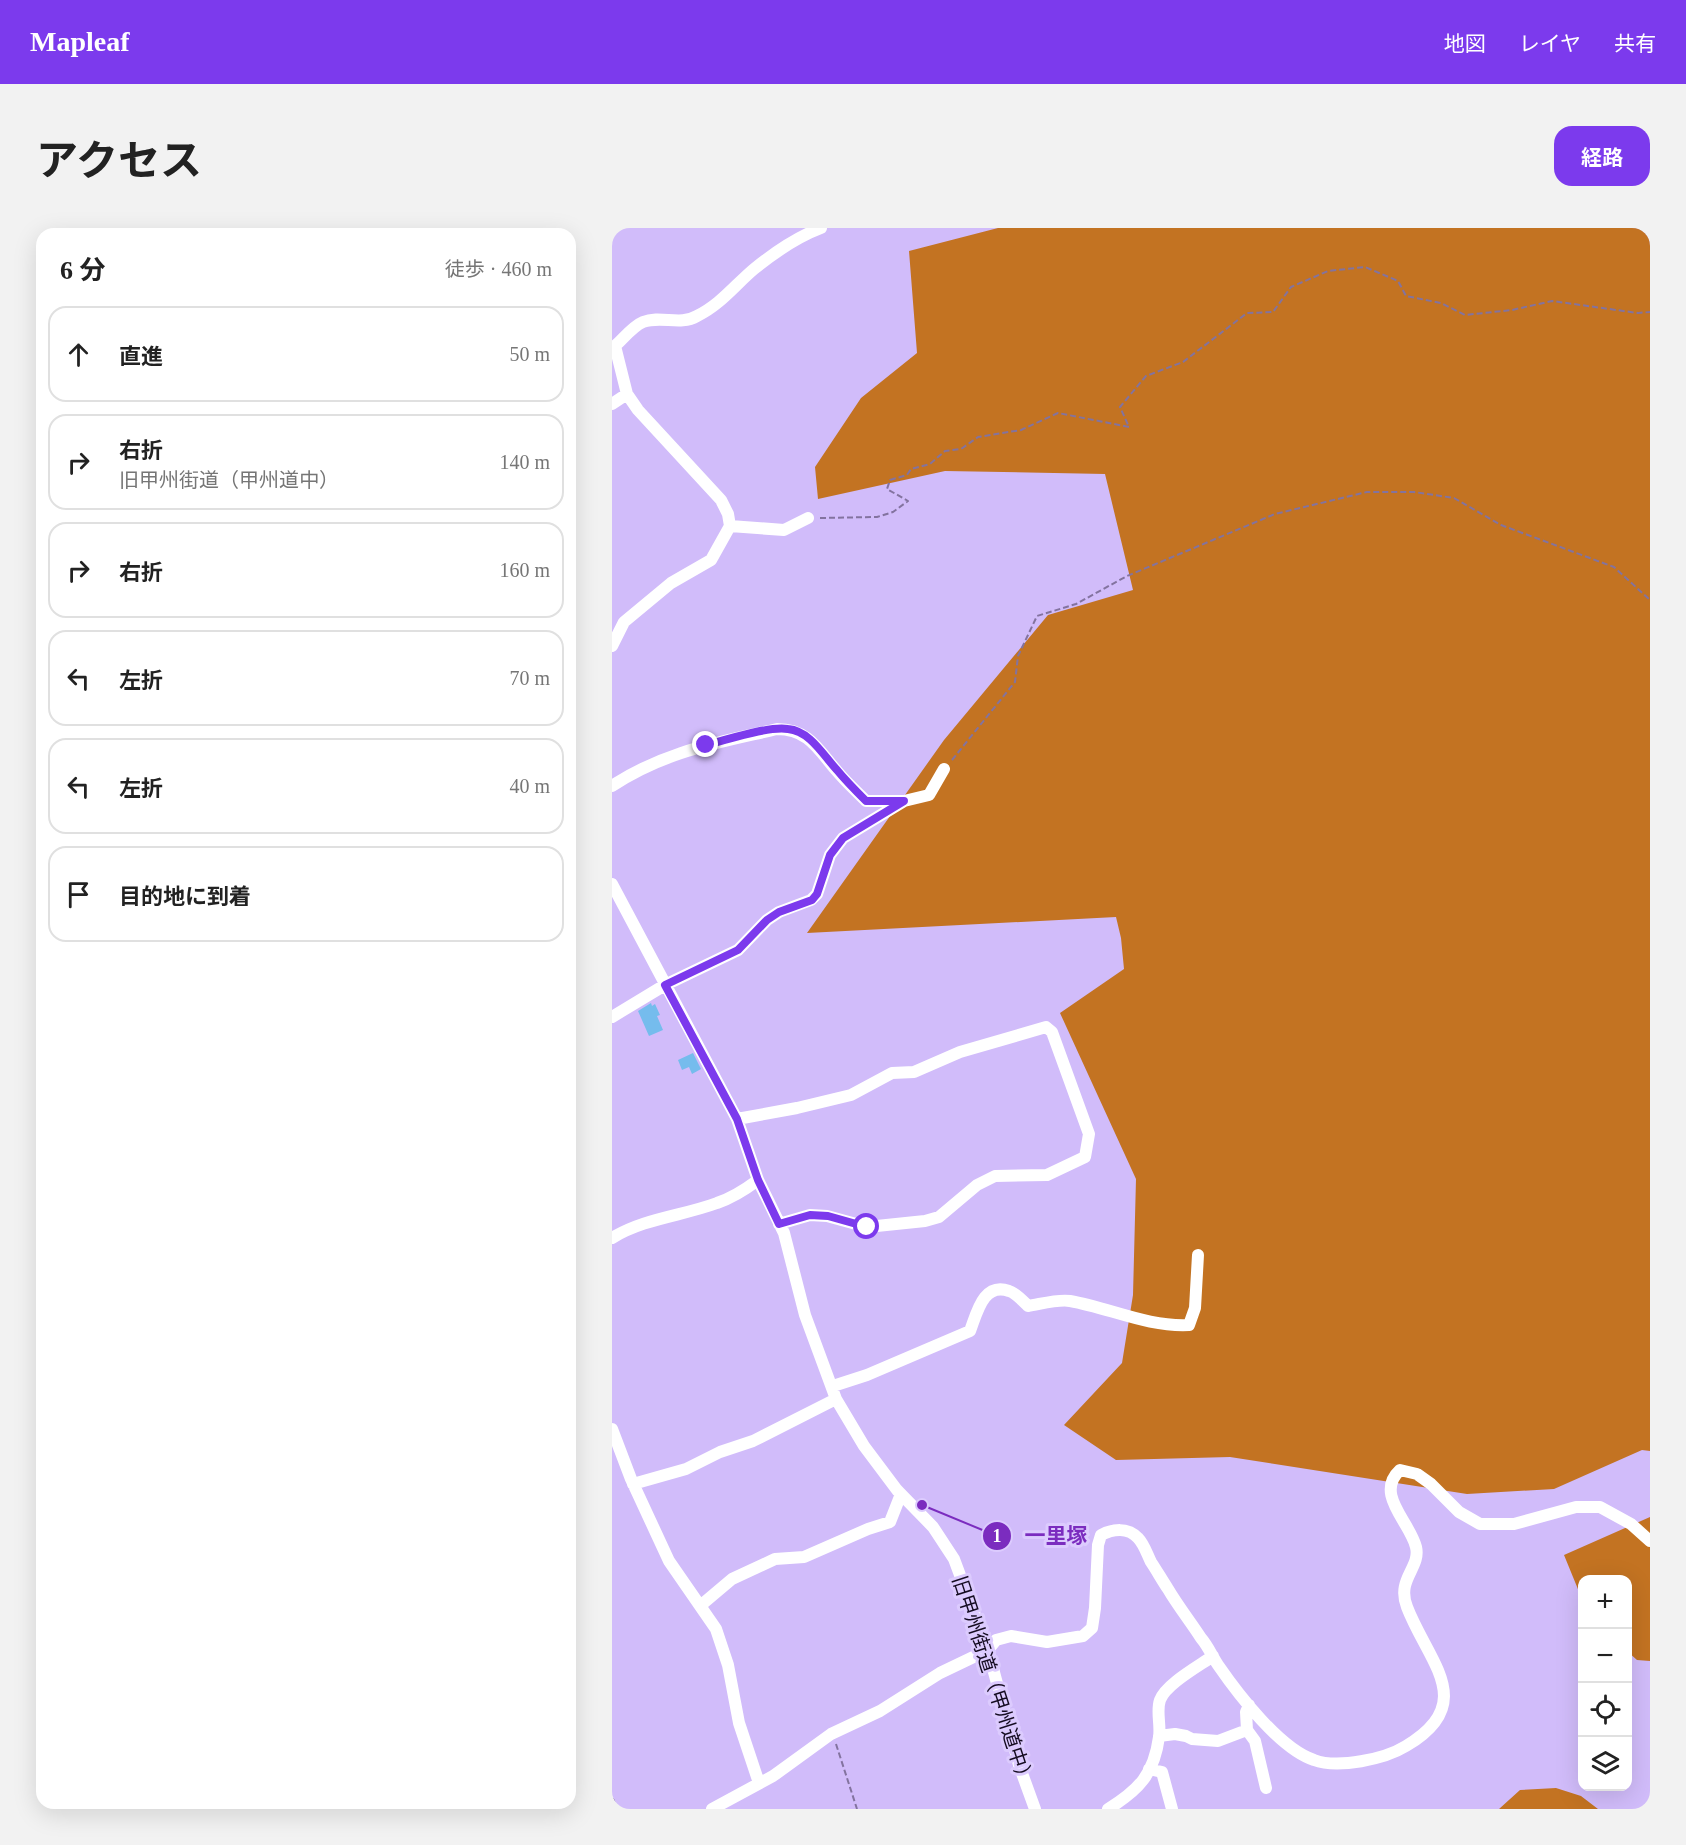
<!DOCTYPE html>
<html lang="ja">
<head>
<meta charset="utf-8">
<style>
  :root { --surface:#fff; --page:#f2f2f2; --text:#222; --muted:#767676; --line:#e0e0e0; --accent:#7c3aed }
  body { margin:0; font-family:"Times New Roman","Noto Sans JP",serif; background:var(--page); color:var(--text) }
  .controls { position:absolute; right:18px; bottom:18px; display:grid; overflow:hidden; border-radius:12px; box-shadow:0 6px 24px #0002 }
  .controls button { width:54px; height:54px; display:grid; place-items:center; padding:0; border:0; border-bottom:2px solid var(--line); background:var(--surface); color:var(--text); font:30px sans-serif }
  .stop { position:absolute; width:18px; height:18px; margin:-14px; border:4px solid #7c3aed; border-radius:50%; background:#fff }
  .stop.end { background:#7c3aed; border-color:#fff; box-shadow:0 2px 6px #0008 }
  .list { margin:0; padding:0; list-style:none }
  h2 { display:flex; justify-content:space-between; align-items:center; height:78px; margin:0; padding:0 24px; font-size:26px }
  h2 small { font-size:20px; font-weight:400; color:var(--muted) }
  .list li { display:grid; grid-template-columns:39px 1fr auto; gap:18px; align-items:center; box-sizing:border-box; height:96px; margin:0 12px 12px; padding:0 12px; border:2px solid var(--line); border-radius:18px }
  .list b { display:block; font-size:22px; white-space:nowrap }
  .list p { margin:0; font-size:20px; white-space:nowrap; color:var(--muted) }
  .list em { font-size:20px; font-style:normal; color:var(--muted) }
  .icon { flex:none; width:33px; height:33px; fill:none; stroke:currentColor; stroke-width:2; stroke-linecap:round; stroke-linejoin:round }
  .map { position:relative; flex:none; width:1038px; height:1581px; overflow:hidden; border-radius:18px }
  header { display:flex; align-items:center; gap:36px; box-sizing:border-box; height:84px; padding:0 30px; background:var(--accent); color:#fff }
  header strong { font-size:28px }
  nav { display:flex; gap:33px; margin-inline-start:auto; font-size:21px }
  .intro { display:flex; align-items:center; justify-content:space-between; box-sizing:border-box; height:144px; padding:0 36px }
  h1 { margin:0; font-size:42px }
  .button { padding:15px 27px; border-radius:18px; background:var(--accent); color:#fff; font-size:21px; font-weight:700 }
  main { display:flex; gap:36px; padding:0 36px }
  aside { flex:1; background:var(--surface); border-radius:18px; box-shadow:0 6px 24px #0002 }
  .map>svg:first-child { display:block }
  .forest { fill:#c37322 }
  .building { fill:#75bced }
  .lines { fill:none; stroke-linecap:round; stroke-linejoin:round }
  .path { stroke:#83739f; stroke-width:2; stroke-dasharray:6 3; stroke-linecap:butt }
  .minor { stroke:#fff; stroke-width:12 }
  .rail { stroke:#685a81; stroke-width:4; stroke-dasharray:10 10; stroke-linecap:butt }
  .route { stroke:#7c3aed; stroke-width:8 }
  .labels { text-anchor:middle; stroke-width:6; stroke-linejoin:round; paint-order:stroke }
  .street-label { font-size:20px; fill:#150c21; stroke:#dccbfe }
  .leader { fill:none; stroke:#7b2cbf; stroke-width:2 }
  .callout-dot { fill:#7b2cbf; stroke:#dccbfe; stroke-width:2 }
  .mark-label { font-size:18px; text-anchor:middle; font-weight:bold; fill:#fff }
  .callout-label { font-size:21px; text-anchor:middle; font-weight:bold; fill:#7b2cbf; stroke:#dccbfe; stroke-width:6; stroke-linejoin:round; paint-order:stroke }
</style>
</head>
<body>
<header>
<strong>Mapleaf</strong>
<nav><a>地図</a><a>レイヤ</a><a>共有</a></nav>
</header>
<div class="intro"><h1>アクセス</h1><a class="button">経路</a></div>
<main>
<aside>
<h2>6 分<small>徒歩 · 460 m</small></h2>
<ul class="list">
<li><svg class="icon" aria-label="ahead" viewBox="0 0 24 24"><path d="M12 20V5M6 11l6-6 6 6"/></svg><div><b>直進</b></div><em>50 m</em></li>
<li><svg class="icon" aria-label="right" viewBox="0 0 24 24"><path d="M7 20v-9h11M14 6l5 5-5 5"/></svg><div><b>右折</b><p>旧甲州街道（甲州道中）</p></div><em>140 m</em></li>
<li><svg class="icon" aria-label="right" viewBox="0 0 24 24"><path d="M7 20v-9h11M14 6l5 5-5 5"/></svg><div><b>右折</b></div><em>160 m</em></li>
<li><svg class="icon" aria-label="left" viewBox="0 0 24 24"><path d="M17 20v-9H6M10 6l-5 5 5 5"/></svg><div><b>左折</b></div><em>70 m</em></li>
<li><svg class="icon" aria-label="left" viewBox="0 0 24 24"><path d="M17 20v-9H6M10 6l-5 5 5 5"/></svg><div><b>左折</b></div><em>40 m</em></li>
<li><svg class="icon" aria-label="arrive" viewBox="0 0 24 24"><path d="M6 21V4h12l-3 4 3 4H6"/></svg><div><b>目的地に到着</b></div></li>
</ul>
</aside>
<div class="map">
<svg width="1038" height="1581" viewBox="0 0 1038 1581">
  <rect width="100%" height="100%" fill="#d1bcfa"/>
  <path class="forest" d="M386,0H1038V1223L1030,1222L942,1261L855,1266L618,1229L504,1232L452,1197L510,1135L521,1067L524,951L448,785L512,741L509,710L504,689L195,705L332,512L436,387L521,362L493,246L333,243L206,271L203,239L249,170L305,125L297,23Z
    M1038,1289V1433L1025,1432L1016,1424V1352H970V1371L952,1327Z
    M944,1560L969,1568L986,1581H887L908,1562Z"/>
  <path class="building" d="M39,775L40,778L43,776L48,787L45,788L51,802L37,808L26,783Z
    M81,825L89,841L80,846L77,839L70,842L66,832Z"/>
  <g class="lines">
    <path class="path" d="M208,290L265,289L281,284L296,273L275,261L278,252L295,247L299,241L318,236L333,223L349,221L366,209L409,202L446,185L517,199L508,179L534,148L571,134L635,85L661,84L679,59L716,43L753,39L786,53L794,68L829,75L853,87L900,82L940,73L1026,85L1038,84
      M340,532L403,454L406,428L425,388L464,376L515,348L663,286L755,264H802L842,270L889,297L1002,339L1038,372
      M224,1516L245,1581"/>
    <path class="minor" d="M3,118C11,111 21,98 31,94C49,87 68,98 85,88C108,77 123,57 142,41C163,24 185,9 209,0
      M0,176L15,166
      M118,298L172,302L196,290
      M0,418L12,394L59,355L99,332L118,298L116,286L109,272L26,182L15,166L3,118
      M0,558C53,523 105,515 165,501C196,501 206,521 224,542C233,553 244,563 254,573H291
      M0,656L125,891L146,952L172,1005L193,1087L224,1171L252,1218L285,1262L321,1299L342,1331L376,1422L407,1537L423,1581
      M0,789L53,757L126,722L155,692L167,684L199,672L205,666L218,627L231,610L292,573L317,567L332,541
      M125,891L185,880L239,867L280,845L302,844L348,824L434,799L440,804L477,906L473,929L435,947L383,948L365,957L327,989L313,993L255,999L215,988L198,987L167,996
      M0,1010C33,990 70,988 105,975C120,970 134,961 146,952
      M221,1158L255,1147L358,1103C365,1085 371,1054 397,1063C404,1065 411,1073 416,1078C429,1076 446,1071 458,1073C498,1080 535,1099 577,1097L583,1080L586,1027
      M0,1201L19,1251L57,1333L104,1401L116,1437L127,1495L147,1555
      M21,1256L74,1241L108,1224L141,1213L224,1171
      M88,1378L120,1351L163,1331L192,1329L256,1301L278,1294L289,1266
      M635,1502L643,1513L654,1560
      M547,1508L563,1506L574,1508L580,1511L606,1513L635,1502L634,1484L637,1477
      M537,1541L550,1544L560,1581
      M100,1581L161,1548L219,1506L268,1483L328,1445L376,1422L384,1412L399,1408L435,1414L471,1408L480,1400L483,1380L486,1317L489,1307C501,1301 516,1299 526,1310C532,1316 535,1326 539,1334C545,1343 550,1352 556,1361C566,1378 578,1393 589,1410C596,1418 600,1428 606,1437C626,1466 668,1521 702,1532C726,1541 773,1531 794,1518C867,1475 816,1434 795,1379C784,1351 809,1340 804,1319C798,1294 762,1266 788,1242L805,1246L819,1256L847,1284L868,1296H902L964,1279H988L1019,1296L1038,1313
      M496,1581C527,1562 542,1546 547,1509C549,1497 544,1483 548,1472C554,1456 587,1438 601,1428"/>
    <path class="rail" d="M0,1571L4,1581"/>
  </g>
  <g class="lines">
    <path class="route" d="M94,517C115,512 155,498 176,501C198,503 211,527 225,542C234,553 244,563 254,573H292L231,610L218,627L205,666L200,672L167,684L155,692L126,722L53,757L125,891L146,952L167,996L198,987L216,988L255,999"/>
  </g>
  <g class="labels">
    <g class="street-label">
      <text transform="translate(381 1453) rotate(72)" y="7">旧甲州街道（甲州道中）</text>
    </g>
  </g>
  <path class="leader" d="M310 1277L385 1308"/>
  <g class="callout-dot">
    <circle cx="310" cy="1277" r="6"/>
    <circle cx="385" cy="1308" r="15"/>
  </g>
  <g class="mark-label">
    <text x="385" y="1314">1</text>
  </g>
  <g class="callout-label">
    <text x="444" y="1315">一里塚</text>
  </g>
</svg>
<div class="controls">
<button>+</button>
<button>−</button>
<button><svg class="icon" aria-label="locate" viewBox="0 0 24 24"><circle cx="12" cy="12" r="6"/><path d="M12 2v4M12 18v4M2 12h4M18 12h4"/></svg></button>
<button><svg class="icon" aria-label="layers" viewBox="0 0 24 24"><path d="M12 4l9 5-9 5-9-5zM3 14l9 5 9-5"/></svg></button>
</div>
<div class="stop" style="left:255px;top:999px"></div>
<div class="stop end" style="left:94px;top:517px"></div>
</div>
</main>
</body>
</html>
